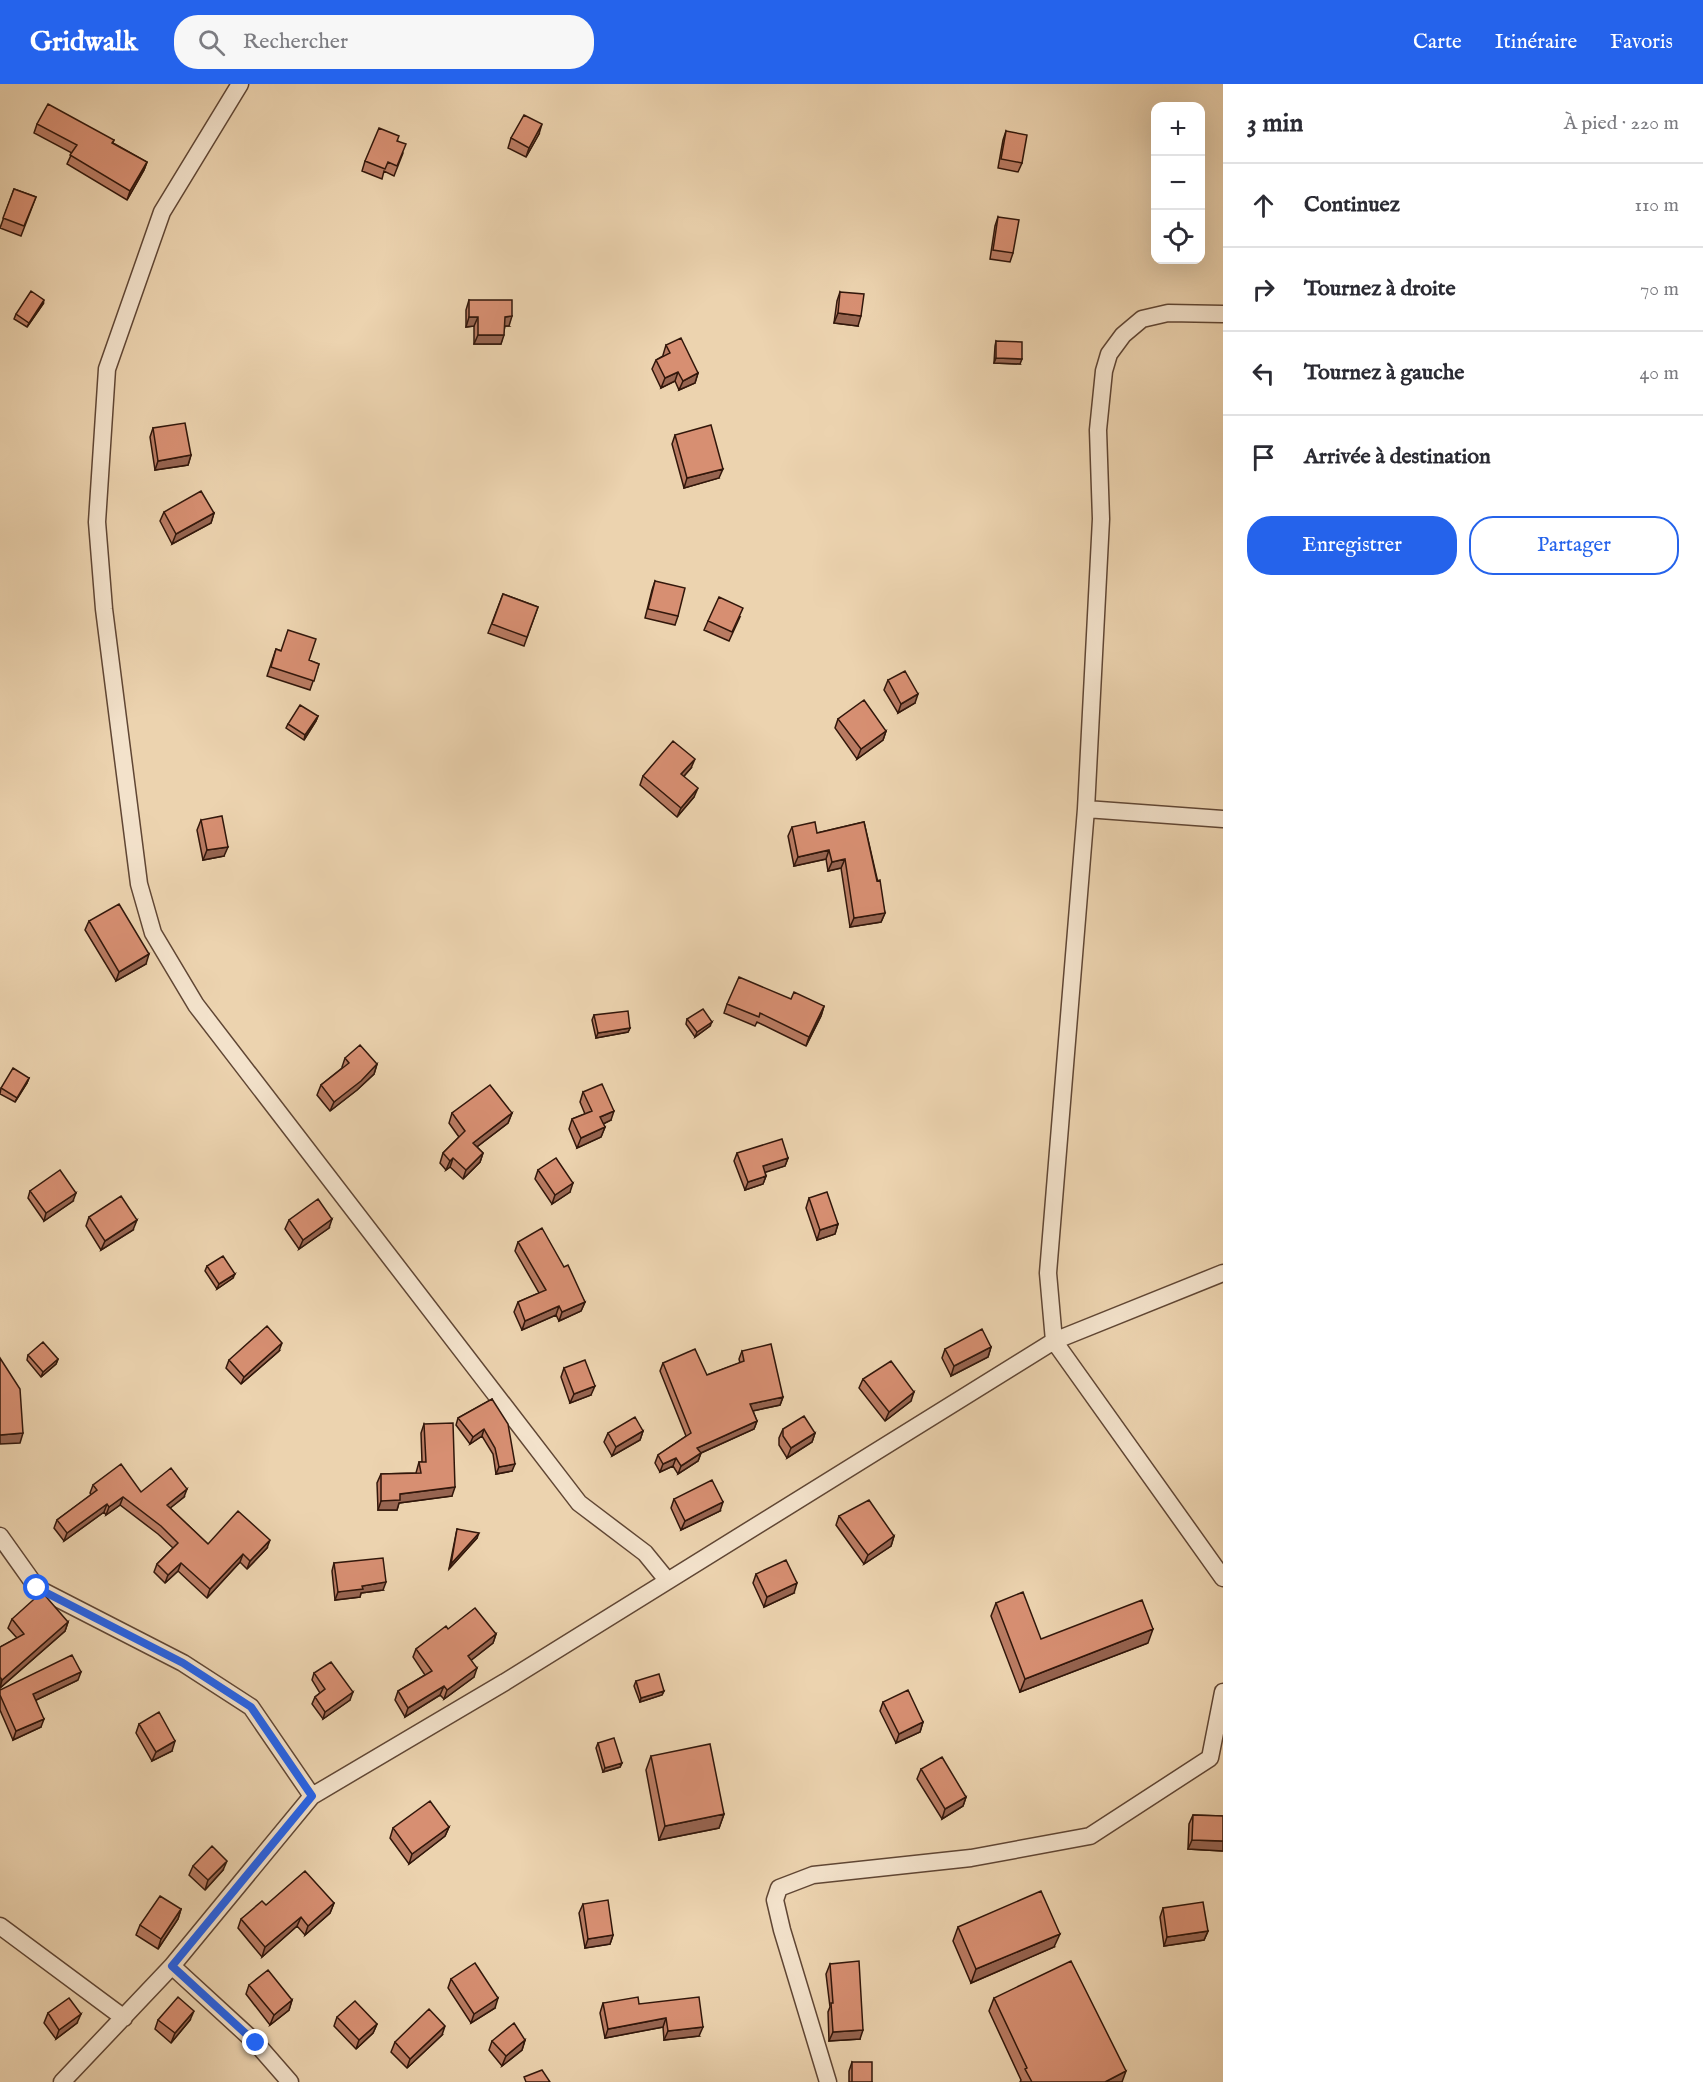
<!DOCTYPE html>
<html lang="fr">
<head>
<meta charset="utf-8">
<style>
  :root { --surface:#fff; --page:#f7f7f7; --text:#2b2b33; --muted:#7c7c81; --line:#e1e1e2; --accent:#2563eb }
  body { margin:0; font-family:"IM FELL English",serif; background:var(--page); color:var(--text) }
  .controls { position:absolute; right:18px; top:18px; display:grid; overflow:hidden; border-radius:12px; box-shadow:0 6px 24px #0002 }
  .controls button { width:54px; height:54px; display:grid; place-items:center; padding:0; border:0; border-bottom:2px solid var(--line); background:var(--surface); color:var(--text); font:30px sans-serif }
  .stop { position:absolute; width:18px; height:18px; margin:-14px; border:4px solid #2563eb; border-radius:50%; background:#fff }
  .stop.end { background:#2563eb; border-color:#fff; box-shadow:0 2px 6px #0008 }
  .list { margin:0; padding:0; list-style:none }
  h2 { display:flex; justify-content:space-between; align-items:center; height:78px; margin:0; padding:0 24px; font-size:26px }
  h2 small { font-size:20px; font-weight:400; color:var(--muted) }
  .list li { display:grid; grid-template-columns:39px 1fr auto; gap:18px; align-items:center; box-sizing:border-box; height:84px; padding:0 24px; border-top:2px solid var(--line) }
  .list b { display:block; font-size:22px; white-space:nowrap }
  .list em { font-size:20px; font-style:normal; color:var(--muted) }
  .actions { display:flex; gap:12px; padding:18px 24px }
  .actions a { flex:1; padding:14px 0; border:2px solid var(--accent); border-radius:24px; text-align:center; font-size:21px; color:var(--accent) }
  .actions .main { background:var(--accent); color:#fff }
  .icon { flex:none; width:33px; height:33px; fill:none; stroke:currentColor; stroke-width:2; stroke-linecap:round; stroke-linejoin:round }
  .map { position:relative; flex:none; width:1223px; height:1998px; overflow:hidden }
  header { display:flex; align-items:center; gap:36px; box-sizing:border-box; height:84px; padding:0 30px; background:var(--accent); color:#fff }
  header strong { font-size:28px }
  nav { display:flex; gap:33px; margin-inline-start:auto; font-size:21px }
  .search { width:420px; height:54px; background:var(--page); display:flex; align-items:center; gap:15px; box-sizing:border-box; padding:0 21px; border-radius:24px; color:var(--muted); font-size:22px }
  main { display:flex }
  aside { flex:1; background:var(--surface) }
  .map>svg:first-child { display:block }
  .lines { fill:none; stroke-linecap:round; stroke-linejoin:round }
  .minor-casing { stroke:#604634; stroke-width:19 }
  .minor { stroke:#f3e2cb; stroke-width:16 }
  .wall { fill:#b97b62; stroke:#32170b; stroke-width:1.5 }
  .shaded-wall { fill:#966450; stroke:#32170b; stroke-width:1.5 }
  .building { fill:#d78f72; stroke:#32170b; stroke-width:1.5 }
  .route { stroke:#2563eb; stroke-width:8 }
</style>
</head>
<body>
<header>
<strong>Gridwalk</strong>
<div class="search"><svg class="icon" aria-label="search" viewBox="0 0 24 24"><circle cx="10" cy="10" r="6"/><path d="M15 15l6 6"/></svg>Rechercher</div>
<nav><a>Carte</a><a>Itinéraire</a><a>Favoris</a></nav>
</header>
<main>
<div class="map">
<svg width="1223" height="1998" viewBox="0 0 1223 1998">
  <rect width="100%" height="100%" fill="#ecd3af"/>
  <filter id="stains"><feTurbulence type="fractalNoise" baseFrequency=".00333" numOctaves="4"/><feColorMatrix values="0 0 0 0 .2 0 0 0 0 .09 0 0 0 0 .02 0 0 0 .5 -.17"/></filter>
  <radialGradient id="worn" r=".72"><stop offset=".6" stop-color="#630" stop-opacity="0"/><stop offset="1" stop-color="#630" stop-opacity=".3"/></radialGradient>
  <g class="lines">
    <g class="minor-casing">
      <path id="minor" d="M240,0L162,128L107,285L97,438L104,525L139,800L153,849L196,921L579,1419L645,1469L667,1496
        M1223,230L1168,229L1142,235L1123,251L1109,270L1104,287L1098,346L1101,435L1086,725L1048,1189L1054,1257L1223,1494
        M1086,725L1223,735
        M0,1452L37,1504L183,1579L251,1623L312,1712
        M0,1842L124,1934
        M172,1882L256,1959L290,1998
        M62,1998L172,1882L312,1712L505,1598L1054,1257L1223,1189
        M828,1998L782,1846L775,1816L779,1804L813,1791L971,1774L1090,1752L1210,1674L1223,1608"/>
    </g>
    <use href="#minor" class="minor"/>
  </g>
  <path class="wall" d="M37,40L114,56L113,59L147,78L144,86L127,116L67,80L72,69L34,49Z
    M1006,47L1022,79L1018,88L998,84L1003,56Z
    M539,50L526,73L508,64L511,54Z
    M398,57L403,69L394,92L384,87L382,95L362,87L365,77Z
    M14,105L36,113L21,152L0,144Z
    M998,133L1013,169L1010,178L990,175L995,142Z
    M840,208L858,242L834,239L837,217Z
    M469,216L509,242H505L501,260H474V242L466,243V226Z
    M43,220L27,243L14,235L16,230Z
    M996,257L1020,280L994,279L995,262Z
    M666,261L698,289L695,299L679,306L675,297L661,304L652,285L656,276L663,272V271Z
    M153,344L191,371L188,381L155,386L150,353Z
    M675,351L719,394L684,404L672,360Z
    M164,428L214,429L211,439L172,460L160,437Z
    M655,497L678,532L675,541L645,534L652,506Z
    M503,510L538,523L524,562L488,549Z
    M740,533L729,557L704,546L708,537Z
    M276,565L319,580L310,606L267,592Z
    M888,596L915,619L898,629L884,606Z
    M318,632L316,637L304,656L286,644L288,640Z
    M838,635L886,647L883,656L857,675L835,644Z
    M691,684L684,692L694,713L677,733L640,701L643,692Z
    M201,736L224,772L203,776L197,746Z
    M864,738L885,829L881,838L850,843L841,784L828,787L826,775L794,782L788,752L792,743L817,749Z
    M89,837L146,880L116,897L85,846Z
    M791,915L824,922L821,932L806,962L757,938L755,942L724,929L727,920Z
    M594,931L630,944L628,948L596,954L592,936Z
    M687,935L710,942L695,953L686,940Z
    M345,974L377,980L374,990L357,1006L330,1027L317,1011L321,1001L342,984V983Z
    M29,994L27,999L15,1018L0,1010L1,1004Z
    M583,1008L611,1036L603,1040L605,1043L601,1053L577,1064L569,1045L572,1035L585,1030L580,1018Z
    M452,1029H512L508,1039L477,1063L483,1069L480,1078L463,1095L450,1083L446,1086L440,1079L443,1069L459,1053L449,1039Z
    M737,1069L788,1074L785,1082L765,1088L766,1092L763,1100L745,1106L734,1077Z
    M538,1086L570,1108L552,1120L535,1095Z
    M30,1107L73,1117L44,1137L28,1114Z
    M809,1114L838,1140L835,1150L817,1156L806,1124Z
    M89,1133L133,1146L101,1166L86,1142Z
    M289,1136L329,1144L299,1165L285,1145Z
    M518,1158L564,1183L585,1218L581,1227L559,1237L556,1231L522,1246L514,1228L518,1218L539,1209L515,1167Z
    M207,1182L233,1194L217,1205L205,1187Z
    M991,1263L988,1273L951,1292L942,1274L945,1265Z
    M279,1267L241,1300L226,1284L229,1276Z
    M742,1267L783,1313L780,1321L753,1327L757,1337L754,1345L701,1369L698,1377L678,1390L673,1382L660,1388L655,1379L658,1371L686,1352L660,1287L663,1279L707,1291L740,1279L739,1275Z
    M28,1271L58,1275L56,1280L41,1293L27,1276Z
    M564,1284L591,1311L570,1319L561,1293Z
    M863,1295L911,1317L885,1337L859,1304Z
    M492,1315L512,1387L496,1390L493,1370L482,1352L470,1360L456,1341L458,1334Z
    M424,1340L452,1412L399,1419L397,1426H378L377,1399L381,1390L416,1389L419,1378H422L421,1349Z
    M783,1345L815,1349L812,1358L787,1374L779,1361V1354Z
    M643,1347L640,1356L612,1372L604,1358L608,1349Z
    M93,1401L141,1408L184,1413L170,1424L208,1460L267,1464L247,1485L240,1478L207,1514L178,1487L165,1499L154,1488L157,1480L173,1464L158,1450L120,1421L106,1431L104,1428L64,1457L54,1444L57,1436L91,1411L90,1409Z
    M674,1415L720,1427L681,1446L671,1424Z
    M839,1432L894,1452L891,1462L864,1480L836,1441Z
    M457,1445L477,1454L449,1485Z
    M334,1479L383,1506L361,1509L360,1513L335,1516L332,1487Z
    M756,1490L794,1509L764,1523L753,1499Z
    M996,1519L1041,1555L1148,1559L1020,1608L991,1532Z
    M12,1535L68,1538L65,1547L0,1604V1563L17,1554L8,1544Z
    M448,1545L496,1550L493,1559L471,1576L474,1593L444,1615L440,1611L405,1633L395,1616L398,1607L425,1591L413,1573L416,1565Z
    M314,1589L350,1616L323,1635L312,1620L315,1613L320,1609L312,1596Z
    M78,1596L36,1616L41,1643L13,1656L0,1626V1606Z
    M636,1597L664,1607L662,1611L640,1618L634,1602Z
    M883,1618L923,1638L920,1648L896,1659L880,1627Z
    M139,1640L172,1667L152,1677L136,1649Z
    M598,1659L622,1679L620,1683L603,1688L596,1664Z
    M651,1672L724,1730L719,1744L659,1756L646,1686Z
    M921,1685L966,1713L963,1722L942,1735L917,1695Z
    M1193,1731L1223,1732V1767L1188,1765L1189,1740Z
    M449,1743L445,1752L409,1780L390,1754L393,1744Z
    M193,1782L223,1786L205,1806L189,1791Z
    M334,1819L330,1829L305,1851L297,1842L262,1873L238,1844L241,1835L266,1821Z
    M583,1820L613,1851L610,1860L585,1864L579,1829Z
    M1163,1824L1208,1847L1204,1856L1164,1862L1160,1833Z
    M181,1825L178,1835L158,1865L136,1851L140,1841Z
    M958,1843L1054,1863L971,1899L953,1857Z
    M830,1880L860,1955L829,1957L828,1928L830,1923L826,1890Z
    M451,1895L495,1924L471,1939L448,1904Z
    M249,1901L292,1916L289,1926L270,1941L246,1910Z
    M994,1914L1122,1998H1020L1021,1996L989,1927Z
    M603,1919L639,1920L699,1952L664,1956L663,1943L605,1954L600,1929Z
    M48,1929L77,1939L56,1955L44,1939Z
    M337,1933L377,1940L373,1949L356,1965L334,1942Z
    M158,1936H190L171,1959L155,1945Z
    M442,1951L407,1984L391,1968L395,1958Z
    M525,1956L522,1966L502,1982L489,1966L492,1957Z
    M852,1978L872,1998H849V1987Z"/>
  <path class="shaded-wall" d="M542,40L539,50L526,73L529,64Z
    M147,78L144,86L127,116L130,107Z
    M44,216L43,220L27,243L29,239Z
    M838,229L861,232L858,242L834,239Z
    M512,232L509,242H501L505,233Z
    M469,233H478L474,242L466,243Z
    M478,251H504L501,260H474Z
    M996,274L1022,275L1020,280L994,279Z
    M678,288L675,297L661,304L665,294Z
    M698,289L695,299L679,306L683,297Z
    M191,371L188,381L155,386L158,377Z
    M723,385L719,394L684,404L687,394Z
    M214,429L211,439L172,460L176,450Z
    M918,610L915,619L898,629L901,620Z
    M318,632L316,637L304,656L305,651Z
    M886,647L883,656L857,675L861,665Z
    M695,675L691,684L678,699L681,690Z
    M698,704L694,713L677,733L681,724Z
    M228,763L224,772L203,776L207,766Z
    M829,766L826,775L794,782L798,773Z
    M845,775L841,784L828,787L832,778Z
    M885,829L881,838L850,843L854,834Z
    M149,870L146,880L116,897L119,888Z
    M824,922L821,932L806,962L809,953Z
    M712,938L710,942L695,953L697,948Z
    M630,944L628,948L596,954L598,949Z
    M377,980L374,990L357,1006L330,1027L334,1018Z
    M29,994L27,999L15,1018L17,1014Z
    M614,1027L611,1036L597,1043L600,1033Z
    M512,1029L508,1039L470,1068L473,1059Z
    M605,1043L601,1053L577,1064L581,1054Z
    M483,1069L480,1078L463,1095L466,1086Z
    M453,1074L450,1083L446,1086L450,1077Z
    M788,1074L785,1082L760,1090L763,1082Z
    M766,1092L763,1100L745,1106L748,1098Z
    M573,1099L570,1108L552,1120L555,1111Z
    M76,1109L73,1117L44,1137L46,1129Z
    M332,1135L329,1144L299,1165L303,1156Z
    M137,1136L133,1146L101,1166L105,1157Z
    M838,1140L835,1150L817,1156L820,1146Z
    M235,1190L233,1194L217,1205L219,1200Z
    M585,1218L581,1227L559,1237L562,1228Z
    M559,1222L556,1231L522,1246L525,1237Z
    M282,1259L279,1267L241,1300L244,1293Z
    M991,1263L988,1273L951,1292L954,1282Z
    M58,1275L56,1280L41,1293L43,1288Z
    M595,1302L591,1311L570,1319L574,1310Z
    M914,1308L911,1317L885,1337L889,1328Z
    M783,1313L780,1321L747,1328L750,1320Z
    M757,1337L754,1345L694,1372L697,1364Z
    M484,1345L482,1352L470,1360L473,1353Z
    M643,1347L640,1356L612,1372L616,1363Z
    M23,1349L20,1359L0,1360V1351Z
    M815,1349L812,1358L787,1374L791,1364Z
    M701,1369L698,1377L678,1390L681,1382Z
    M676,1374L673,1382L660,1388L663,1380Z
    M515,1380L512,1387L496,1390L499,1383Z
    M455,1403L452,1412L399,1419L397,1426H378L381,1417L400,1410Z
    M187,1405L184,1413L164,1429L167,1421Z
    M123,1413L120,1421L106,1431L109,1423Z
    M723,1418L720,1427L681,1446L685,1437Z
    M107,1420L104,1428L64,1457L67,1449Z
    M479,1449L477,1454L449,1485L451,1480Z
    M894,1452L891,1462L864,1480L868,1471Z
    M270,1456L267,1464L247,1485L250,1477Z
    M243,1470L240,1478L207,1514L210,1505Z
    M181,1479L178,1487L165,1499L168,1491Z
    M386,1498L383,1506L361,1509L360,1513L335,1516L338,1508L362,1502Z
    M797,1499L794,1509L764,1523L767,1513Z
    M68,1538L65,1547L0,1604L2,1596Z
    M1153,1545L1148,1559L1020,1608L1025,1595Z
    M496,1550L493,1559L465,1581L468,1572Z
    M477,1584L474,1593L444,1615L447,1606Z
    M81,1588L78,1596L30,1619L33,1610Z
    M444,1602L440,1611L405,1633L408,1624Z
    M664,1607L662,1611L640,1618L641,1614Z
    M353,1608L350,1616L323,1635L325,1628Z
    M44,1635L41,1643L13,1656L16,1647Z
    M923,1638L920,1648L896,1659L899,1650Z
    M175,1657L172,1667L152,1677L156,1668Z
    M622,1679L620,1683L603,1688L605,1684Z
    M966,1713L963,1722L942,1735L945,1725Z
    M724,1730L719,1744L659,1756L665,1742Z
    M449,1743L445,1752L409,1780L412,1770Z
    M1192,1756L1223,1757V1767L1188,1765Z
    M227,1777L223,1786L205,1806L208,1796Z
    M334,1819L330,1829L305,1851L308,1842Z
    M181,1825L178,1835L158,1865L161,1855Z
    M301,1833L297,1842L262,1873L265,1863Z
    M1208,1847L1204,1856L1164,1862L1167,1853Z
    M1060,1850L1054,1863L971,1899L976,1885Z
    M613,1851L610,1860L585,1864L588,1855Z
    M498,1914L495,1924L471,1939L474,1930Z
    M292,1916L289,1926L270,1941L274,1931Z
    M194,1927L190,1936L171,1959L175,1949Z
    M81,1930L77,1939L56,1955L59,1946Z
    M666,1934L663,1943L605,1954L608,1945Z
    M377,1940L373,1949L356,1965L359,1956Z
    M445,1942L442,1951L407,1984L410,1975Z
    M703,1943L699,1952L664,1956L668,1947Z
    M863,1946L860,1955L829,1957L833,1948Z
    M525,1956L522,1966L502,1982L506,1972Z
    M1126,1987L1122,1998H1105Z"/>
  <path class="building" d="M48,20L114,56L112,59L147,78L130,107L70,71L77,61L37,40Z
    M524,31L542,40L529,64L511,54Z
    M379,44L399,52L397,57L406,60L397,82L388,78L385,85L365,77Z
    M1006,47L1027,51L1022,79L1001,75Z
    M14,105L36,113L24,142L3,134Z
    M998,133L1019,136L1013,169L993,166Z
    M31,207L44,216L29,239L16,230Z
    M840,208L864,210L861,232L838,229Z
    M469,216H512V232L505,233L504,251H478V233H469Z
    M681,254L698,289L683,297L678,288L665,294L656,276L670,269L666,261Z
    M996,257L1022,258V275L996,274Z
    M185,339L191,371L158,377L153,344Z
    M711,341L723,385L687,394L675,351Z
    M201,407L214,429L176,450L164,428Z
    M655,497L685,504L678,532L648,525Z
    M503,510L538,523L527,553L492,540Z
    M719,513L743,524L732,548L708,537Z
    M288,546L316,555L309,576L319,580L314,597L271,583L276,565L281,567Z
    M905,587L918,610L901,620L888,596Z
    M864,616L886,647L861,665L838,635Z
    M300,621L318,632L305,651L288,640Z
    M673,657L695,675L681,690L698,704L681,724L643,692Z
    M222,732L228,763L207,766L201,736Z
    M815,738L817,749L864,738L877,797L880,796L885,829L854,834L845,775L832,778L829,766L798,773L792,743Z
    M119,820L149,870L119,888L89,837Z
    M739,893L791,915L794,908L824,922L809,953L760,929L759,933L727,920Z
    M703,925L712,938L697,948L687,935Z
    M628,927L630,944L598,949L594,931Z
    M360,961L377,980L361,997L334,1018L321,1001L349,979L345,974Z
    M13,984L29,994L17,1014L1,1004Z
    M602,1000L614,1027L600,1033L605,1043L581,1054L572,1035L592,1027L583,1008Z
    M490,1001L512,1029L473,1059L483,1069L466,1086L453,1074L450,1077L443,1069L465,1047L452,1029Z
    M782,1055L788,1074L763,1082L766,1092L748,1098L737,1069Z
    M556,1074L573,1099L555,1111L538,1086Z
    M60,1086L76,1109L46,1129L30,1107Z
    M827,1108L838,1140L820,1146L809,1114Z
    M121,1112L137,1136L105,1157L89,1133Z
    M318,1115L332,1135L303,1156L289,1136Z
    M542,1144L564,1183L568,1181L585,1218L562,1228L559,1222L525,1237L518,1218L546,1206L518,1158Z
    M223,1172L235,1190L219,1200L207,1182Z
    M267,1242L282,1259L244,1293L229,1276Z
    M982,1245L991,1263L954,1282L945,1265Z
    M43,1258L58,1275L43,1288L28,1271Z
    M771,1260L783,1313L750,1320L757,1337L697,1364L701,1369L681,1382L676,1374L663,1380L658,1371L691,1349L663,1279L695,1265L707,1291L744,1277L742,1267Z
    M0,1274L20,1305L23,1349L0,1351Z
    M585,1276L595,1302L574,1310L564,1284Z
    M891,1277L914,1308L889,1328L863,1295Z
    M492,1315L508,1340L515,1380L499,1383L495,1364L484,1345L473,1353L458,1334Z
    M804,1332L815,1349L791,1364L783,1352V1345Z
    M635,1333L643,1347L616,1363L608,1349Z
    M453,1339L455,1403L400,1410V1416L381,1417V1390L421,1389L419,1378H426L424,1340Z
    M121,1380L141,1408L171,1384L187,1405L167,1421L208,1460L238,1427L270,1456L250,1477L243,1470L210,1505L181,1479L168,1491L157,1480L178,1459L161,1442L123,1413L109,1423L107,1420L67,1449L57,1436L97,1406L93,1401Z
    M712,1396L723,1418L685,1437L674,1415Z
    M869,1416L894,1452L868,1471L839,1432Z
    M457,1445L479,1449L451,1480Z
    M383,1474L386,1498L362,1502L363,1505L338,1508L334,1479Z
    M786,1476L797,1499L767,1513L756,1490Z
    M42,1508L68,1538L2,1596L0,1593V1563L24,1550L12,1535Z
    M1023,1508L1041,1555L1142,1516L1153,1545L1025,1595L996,1519Z
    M475,1524L496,1550L468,1572L477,1584L447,1606L444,1602L408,1624L398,1607L432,1587L416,1565L446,1542L448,1545Z
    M72,1571L81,1588L33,1610L44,1635L16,1647L0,1611V1606Z
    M331,1578L353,1608L325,1628L315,1613L325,1605L314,1589Z
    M659,1590L664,1607L641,1614L636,1597Z
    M908,1606L923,1638L899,1650L883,1618Z
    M159,1628L175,1657L156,1668L139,1640Z
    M614,1654L622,1679L605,1684L598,1659Z
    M710,1660L724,1730L665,1742L651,1672Z
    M942,1673L966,1713L945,1725L921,1685Z
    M430,1717L449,1743L412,1770L393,1744Z
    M1193,1731L1223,1732V1757L1192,1756Z
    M212,1762L227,1777L208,1796L193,1782Z
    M305,1787L334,1819L308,1842L301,1833L265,1863L241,1835L262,1817L266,1821Z
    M1041,1807L1060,1850L976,1885L958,1843Z
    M160,1812L181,1825L161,1855L140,1841Z
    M608,1816L613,1851L588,1855L583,1820Z
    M1203,1818L1208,1847L1167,1853L1163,1824Z
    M859,1877L863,1946L833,1948L831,1919H833L830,1880Z
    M1071,1877L1126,1987L1105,1998H1032L1025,1985L1027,1984L994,1914Z
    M475,1879L498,1914L474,1930L451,1895Z
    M268,1886L292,1916L274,1931L249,1901Z
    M178,1913L194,1927L175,1949L158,1936Z
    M638,1913L639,1920L699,1913L703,1943L668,1947L666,1934L608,1945L603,1919Z
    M69,1914L81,1930L59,1946L48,1929Z
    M355,1917L377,1940L359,1956L337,1933Z
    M429,1925L445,1942L410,1975L395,1958Z
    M514,1939L525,1956L506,1972L492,1957Z
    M852,1978H872V1998H852Z
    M542,1986L550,1998H526L524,1993Z"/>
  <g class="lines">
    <path class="route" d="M37,1504L183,1579L251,1623L312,1712L172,1882L256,1959"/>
  </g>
  <rect width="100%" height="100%" filter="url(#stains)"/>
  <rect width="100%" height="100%" fill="url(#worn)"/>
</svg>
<div class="controls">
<button>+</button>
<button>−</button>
<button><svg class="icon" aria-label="locate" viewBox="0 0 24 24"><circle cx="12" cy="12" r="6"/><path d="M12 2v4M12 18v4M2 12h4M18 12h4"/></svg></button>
</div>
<div class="stop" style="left:37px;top:1504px"></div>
<div class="stop end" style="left:256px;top:1959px"></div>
</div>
<aside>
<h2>3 min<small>À pied · 220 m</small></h2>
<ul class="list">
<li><svg class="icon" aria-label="ahead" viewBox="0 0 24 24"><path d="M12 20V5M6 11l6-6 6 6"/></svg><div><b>Continuez</b></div><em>110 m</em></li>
<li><svg class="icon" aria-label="right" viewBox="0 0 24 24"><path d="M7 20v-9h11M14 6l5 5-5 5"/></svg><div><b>Tournez à droite</b></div><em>70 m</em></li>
<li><svg class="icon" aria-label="left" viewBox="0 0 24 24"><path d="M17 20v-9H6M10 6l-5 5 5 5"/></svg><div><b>Tournez à gauche</b></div><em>40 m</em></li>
<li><svg class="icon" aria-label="arrive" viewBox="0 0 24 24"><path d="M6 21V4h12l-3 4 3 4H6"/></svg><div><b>Arrivée à destination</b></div></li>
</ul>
<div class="actions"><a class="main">Enregistrer</a><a>Partager</a></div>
</aside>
</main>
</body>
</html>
